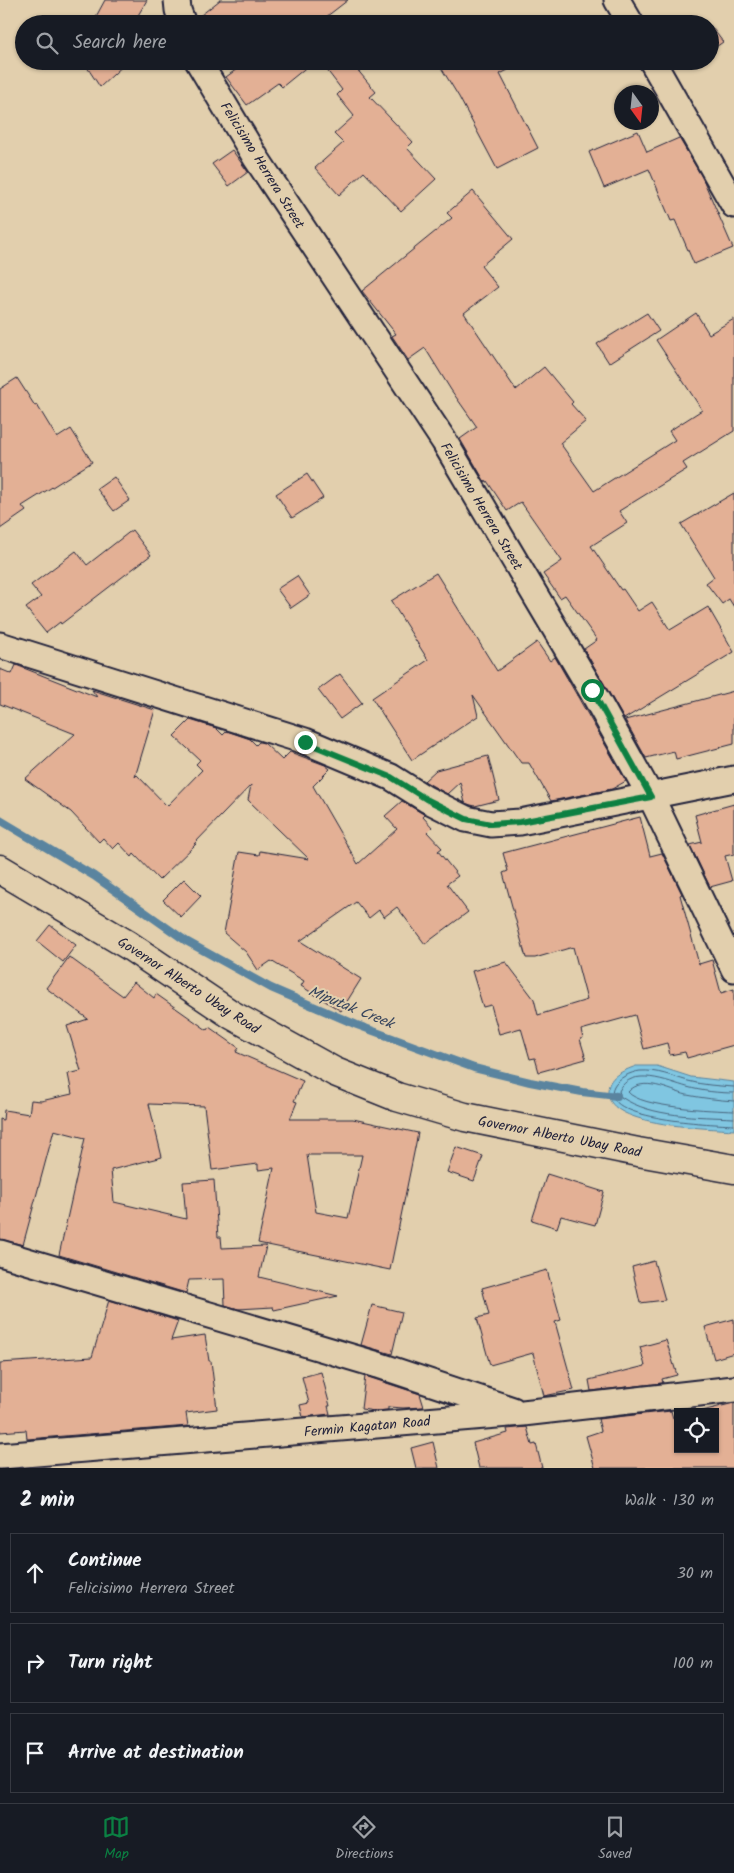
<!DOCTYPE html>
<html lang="en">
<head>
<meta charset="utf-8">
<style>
  :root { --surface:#171b24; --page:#242831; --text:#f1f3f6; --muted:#9ea1a6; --line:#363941; --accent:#0b8043 }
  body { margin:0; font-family:Kalam,sans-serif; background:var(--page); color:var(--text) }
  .controls { position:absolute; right:15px; bottom:15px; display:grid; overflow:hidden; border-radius:0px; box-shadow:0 1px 4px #0004 }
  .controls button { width:45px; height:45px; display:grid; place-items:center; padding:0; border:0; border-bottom:1px solid var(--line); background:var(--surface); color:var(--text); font:25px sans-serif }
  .compass { position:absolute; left:614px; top:85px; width:45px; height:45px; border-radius:50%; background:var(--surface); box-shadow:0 1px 4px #0004; rotate:165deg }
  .stop { position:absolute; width:15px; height:15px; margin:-11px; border:4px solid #0b8043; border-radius:50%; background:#fff }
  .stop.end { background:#0b8043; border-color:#fff; box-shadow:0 1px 5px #0008 }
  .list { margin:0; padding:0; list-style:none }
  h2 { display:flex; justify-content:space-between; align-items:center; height:65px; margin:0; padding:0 20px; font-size:21px }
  h2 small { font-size:16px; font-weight:400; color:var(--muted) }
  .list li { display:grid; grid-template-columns:32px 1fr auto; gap:15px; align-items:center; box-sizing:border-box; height:80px; margin:0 10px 10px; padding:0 10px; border:1px solid var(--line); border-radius:0px }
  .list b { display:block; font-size:19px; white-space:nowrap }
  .list p { margin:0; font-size:16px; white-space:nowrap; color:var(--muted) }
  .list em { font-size:16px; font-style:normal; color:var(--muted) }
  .icon { flex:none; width:28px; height:28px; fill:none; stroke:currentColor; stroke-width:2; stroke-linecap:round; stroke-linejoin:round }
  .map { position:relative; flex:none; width:734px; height:1468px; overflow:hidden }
  .search { position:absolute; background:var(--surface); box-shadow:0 1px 4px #0004; left:15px; right:15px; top:15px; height:55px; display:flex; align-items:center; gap:12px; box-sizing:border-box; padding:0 18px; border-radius:28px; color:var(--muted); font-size:19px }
  .sheet { height:335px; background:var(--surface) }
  nav { display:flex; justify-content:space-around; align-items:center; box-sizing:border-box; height:70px; border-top:1px solid var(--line); background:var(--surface); font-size:14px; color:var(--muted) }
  nav a { display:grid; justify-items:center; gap:2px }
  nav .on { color:var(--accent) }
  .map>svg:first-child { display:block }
  .water { fill:#80c6e1; stroke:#5a849f }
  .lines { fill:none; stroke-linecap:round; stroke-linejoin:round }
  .shore { stroke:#48647d; stroke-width:1 }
  .stream { stroke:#5a849f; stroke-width:8 }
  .building { fill:#e3b095; stroke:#22223b; fill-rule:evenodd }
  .minor-casing { stroke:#22223b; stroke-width:29 }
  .secondary-casing { stroke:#22223b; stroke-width:31 }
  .minor { stroke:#e2cfad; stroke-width:25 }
  .secondary { stroke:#e2cfad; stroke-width:28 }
  .route { stroke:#0b8043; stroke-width:6 }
  .labels { text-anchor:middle; stroke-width:4; stroke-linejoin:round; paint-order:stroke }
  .street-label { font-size:14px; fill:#22223b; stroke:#e2cfad }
  .water-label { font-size:15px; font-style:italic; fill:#35435c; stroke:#e2cfad }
</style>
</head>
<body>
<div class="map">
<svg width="734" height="1468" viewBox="0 0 734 1468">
  <rect width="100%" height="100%" fill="#e2cfad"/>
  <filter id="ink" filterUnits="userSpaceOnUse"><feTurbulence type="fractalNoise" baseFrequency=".02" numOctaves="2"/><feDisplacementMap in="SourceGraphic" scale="10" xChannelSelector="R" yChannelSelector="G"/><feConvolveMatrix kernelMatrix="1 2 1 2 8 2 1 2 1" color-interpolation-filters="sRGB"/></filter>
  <g filter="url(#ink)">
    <path class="water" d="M636,1066H657L691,1077L734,1082V1130C709,1128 609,1127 608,1093C607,1076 623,1071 636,1066Z"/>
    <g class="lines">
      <path class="shore" d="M734,1087C720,1086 702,1085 688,1081C671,1076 658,1070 640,1071C631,1072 618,1078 614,1086C596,1121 717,1124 734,1125
        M734,1093C719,1093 701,1091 687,1087C669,1082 631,1065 619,1091L621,1097C653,1118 697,1116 734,1118
        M734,1101C719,1100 702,1098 687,1095C670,1091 643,1075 628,1092C641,1108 712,1110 734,1111"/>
      <path class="stream" d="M0,820L94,876L186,941L271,988L357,1025L474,1068L530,1082L582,1092L617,1096"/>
    </g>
    <path class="building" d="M105,0H147L133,24H92Z
      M220,0H348L326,17L332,24H197L196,19Z
      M710,25L723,42L710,51Z
      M83,61H128L100,87Z
      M248,61H314L282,87L278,83L247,105L226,77Z
      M320,61H350L376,92L370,97L413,142L407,148L436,179L401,211L364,172L339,195L315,168L343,143L334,134L354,116L337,95L342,90Z
      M437,61H502L508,70L500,74L538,148L497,169L459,97Z
      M638,131L647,152L679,138L702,177L733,248L694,264L675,220L671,221L649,169L604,188L589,152Z
      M232,150L248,172L229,186L212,164Z
      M473,191L513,239L481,266L498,287L464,313L516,390L544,367L573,402L571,404L586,421L560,443L594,491L675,440L669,431L702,410L656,340L696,313L709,334L734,319V431L683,463L687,469L619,511L627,523L591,546L621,590L623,589L638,611L652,602L670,630L708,607L734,652L624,719L584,649L597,640L565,595L560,598L543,574L562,561L521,502L507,511L487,481L485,482L460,439L477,427L451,390L425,348L408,360L392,336L396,334L362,291L452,218L447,213Z
      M647,313L659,331L609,363L597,344Z
      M17,378L35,406L37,405L57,438L71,429L92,462L22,506L26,511L0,529V389Z
      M307,474L323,498L292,518L276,494Z
      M114,477L130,500L114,511L97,489Z
      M734,493V607L729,599L722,604L706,583L714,577L681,524Z
      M132,530L151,555L61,624L60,622L46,633L26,608L41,597L31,585L76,551L87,565Z
      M436,573L497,671L537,642L550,661L555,657L626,781L612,789L551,801L529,763H521L473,695L478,716L412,760L372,698L428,660L391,601Z
      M297,576L310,595L291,608L277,589Z
      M16,665L97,697L92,690L155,710L135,777L137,775L167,806L202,770L196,764L200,760L174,736L190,720L216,728L223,735L227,731L250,739L256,745L259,742L264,743L282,760L290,752L325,765L330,769L313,786L358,864L397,829L385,816L402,801L425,815L423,817L432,827L427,832L442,848L438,851L458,876L447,884L468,912L425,944L397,907L384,917L379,910L369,918L356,902L300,941L361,979L341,1011L301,986L304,981L271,961L258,970L246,952L224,933L239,852L259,855L260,851L309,859L248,800L251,785L194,844H196L159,880L134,854L132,857L119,843L113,849L103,838L99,842L71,812L25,779L75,734L0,704V669L12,674Z
      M340,674L362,703L340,719L318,690Z
      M734,691V744L676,759L674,751L646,758L625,720Z
      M488,756L499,800L475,806L471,805L465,803L460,782L447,794L424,781L436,770Z
      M734,804V854L725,856L732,881L710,887L690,845L702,842L695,815Z
      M640,817L650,856L662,853L682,894L680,895L699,964L712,960L721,993L734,989V1045L687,1058L685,1052L670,1055L667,1043L644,1049L635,1015L581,1030L583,1038L580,1039L586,1059L539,1072L535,1058L530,1059L521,1028L499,1034L491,1005L483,1007L472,971L506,962L534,999L538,1015L587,1000L573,947L535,958H526L503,873L508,871L503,853Z
      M184,879L201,896L181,917L163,900Z
      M50,925L76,945L63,962L37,941Z
      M69,957L123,996L134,982L154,998L156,994L207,1030L209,1027L239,1048L236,1052L303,1081L294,1101L297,1102L290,1119H353L418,1133L390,1270L258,1243L274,1168L258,1170V1164L212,1170L204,1106L149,1104L162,1157L111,1170L114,1202L186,1219L183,1182L214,1180L218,1237H221L222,1248L266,1246L259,1277L338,1296L274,1310L273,1307L238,1309L225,1305L224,1279L189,1280L186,1293L59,1255L85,1138L54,1130L23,1245L0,1239V1119L3,1120L4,1110L29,1114L31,1100L41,1101L72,1094L68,1074L81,1071L67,1026L88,1019L46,988ZM307,1155H362L348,1218L316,1212Z
      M456,1147L483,1156L474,1181L447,1172Z
      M547,1174L604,1192L595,1225L561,1216L557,1228L532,1220Z
      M654,1261L665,1300L640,1303L632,1267Z
      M547,1270L561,1320L555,1322L574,1390L544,1396L533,1353L490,1365L477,1318L489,1315L482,1288Z
      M109,1300L178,1321L171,1340L205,1335L209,1361H211L217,1409L186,1413L188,1426L27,1439L26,1430L0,1432V1363L92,1357Z
      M372,1305L402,1312L392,1354L361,1345Z
      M734,1319V1353L714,1359L705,1327Z
      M666,1340L677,1375L662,1379L663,1383L591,1391L589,1380L645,1366L640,1347Z
      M321,1372L330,1406H328L330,1414L303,1417L300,1405L309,1403L302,1377Z
      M365,1376L420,1394L424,1407L403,1408L388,1407V1410L375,1411L361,1409Z
      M734,1403V1468H595L586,1436L601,1431L598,1419L671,1411L673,1418L678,1417V1449H715V1412H698Z
      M527,1427L532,1445L536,1444L542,1468H479L473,1443L508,1433L507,1429Z
      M433,1442L439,1468H416L411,1448Z"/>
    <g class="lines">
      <g class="minor-casing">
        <path id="minor" d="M177,0L178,10L183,24
          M617,0L631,24
          M198,61L256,158L444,441L592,691L651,797L734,969
          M652,61L734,205
          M0,645L305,741L391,777L426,799L466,819L491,824L520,822L734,779
          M0,1253L378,1365L513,1410
          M0,1456L523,1413L734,1389"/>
      </g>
      <g class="secondary-casing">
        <path id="secondary" d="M0,869L128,945L232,1015L335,1072L397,1097L465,1117L638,1152L734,1169"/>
      </g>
      <use href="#minor" class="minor"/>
      <use href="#secondary" class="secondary"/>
    </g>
  </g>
  <g class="lines" filter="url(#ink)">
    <path class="route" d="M305,742L391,777L426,799L466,819L491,824L520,822L651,797L592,690"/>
  </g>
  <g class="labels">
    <g class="street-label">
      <text transform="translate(263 165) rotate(58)" y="5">Felicisimo Herrera Street</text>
      <text transform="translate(482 506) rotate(59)" y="5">Felicisimo Herrera Street</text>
      <text transform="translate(189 985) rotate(33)" y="5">Governor Alberto Ubay Road</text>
      <text transform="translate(560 1136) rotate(11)" y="5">Governor Alberto Ubay Road</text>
      <text transform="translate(367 1426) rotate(-5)" y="5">Fermin Kagatan Road</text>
    </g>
    <g class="water-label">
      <text transform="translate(351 1007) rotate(22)" y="5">Miputak Creek</text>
    </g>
  </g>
</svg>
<div class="controls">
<button><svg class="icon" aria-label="locate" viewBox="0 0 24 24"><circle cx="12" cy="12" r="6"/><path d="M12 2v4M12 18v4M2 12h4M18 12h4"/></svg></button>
</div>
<svg class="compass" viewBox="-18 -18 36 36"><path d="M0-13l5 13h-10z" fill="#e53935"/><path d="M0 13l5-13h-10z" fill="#9ea1a6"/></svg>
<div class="stop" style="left:592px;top:690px"></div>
<div class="stop end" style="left:305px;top:742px"></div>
<div class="search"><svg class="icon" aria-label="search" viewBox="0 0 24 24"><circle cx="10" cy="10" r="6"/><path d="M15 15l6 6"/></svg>Search here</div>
</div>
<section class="sheet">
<h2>2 min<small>Walk · 130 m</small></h2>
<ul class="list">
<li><svg class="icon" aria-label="ahead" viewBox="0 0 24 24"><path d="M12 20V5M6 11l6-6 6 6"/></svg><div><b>Continue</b><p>Felicisimo Herrera Street</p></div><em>30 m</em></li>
<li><svg class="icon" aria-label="right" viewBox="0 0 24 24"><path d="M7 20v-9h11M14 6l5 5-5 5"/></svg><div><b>Turn right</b></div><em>100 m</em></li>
<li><svg class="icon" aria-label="arrive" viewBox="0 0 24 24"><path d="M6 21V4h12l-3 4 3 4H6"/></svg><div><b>Arrive at destination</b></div></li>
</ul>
</section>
<nav>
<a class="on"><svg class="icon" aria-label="map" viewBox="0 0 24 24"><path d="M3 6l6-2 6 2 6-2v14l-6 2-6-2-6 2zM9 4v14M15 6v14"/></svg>Map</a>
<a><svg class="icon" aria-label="directions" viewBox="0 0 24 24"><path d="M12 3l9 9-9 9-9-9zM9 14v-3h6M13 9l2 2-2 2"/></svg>Directions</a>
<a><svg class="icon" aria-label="saved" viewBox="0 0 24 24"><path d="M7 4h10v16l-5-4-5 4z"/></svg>Saved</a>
</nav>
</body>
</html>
